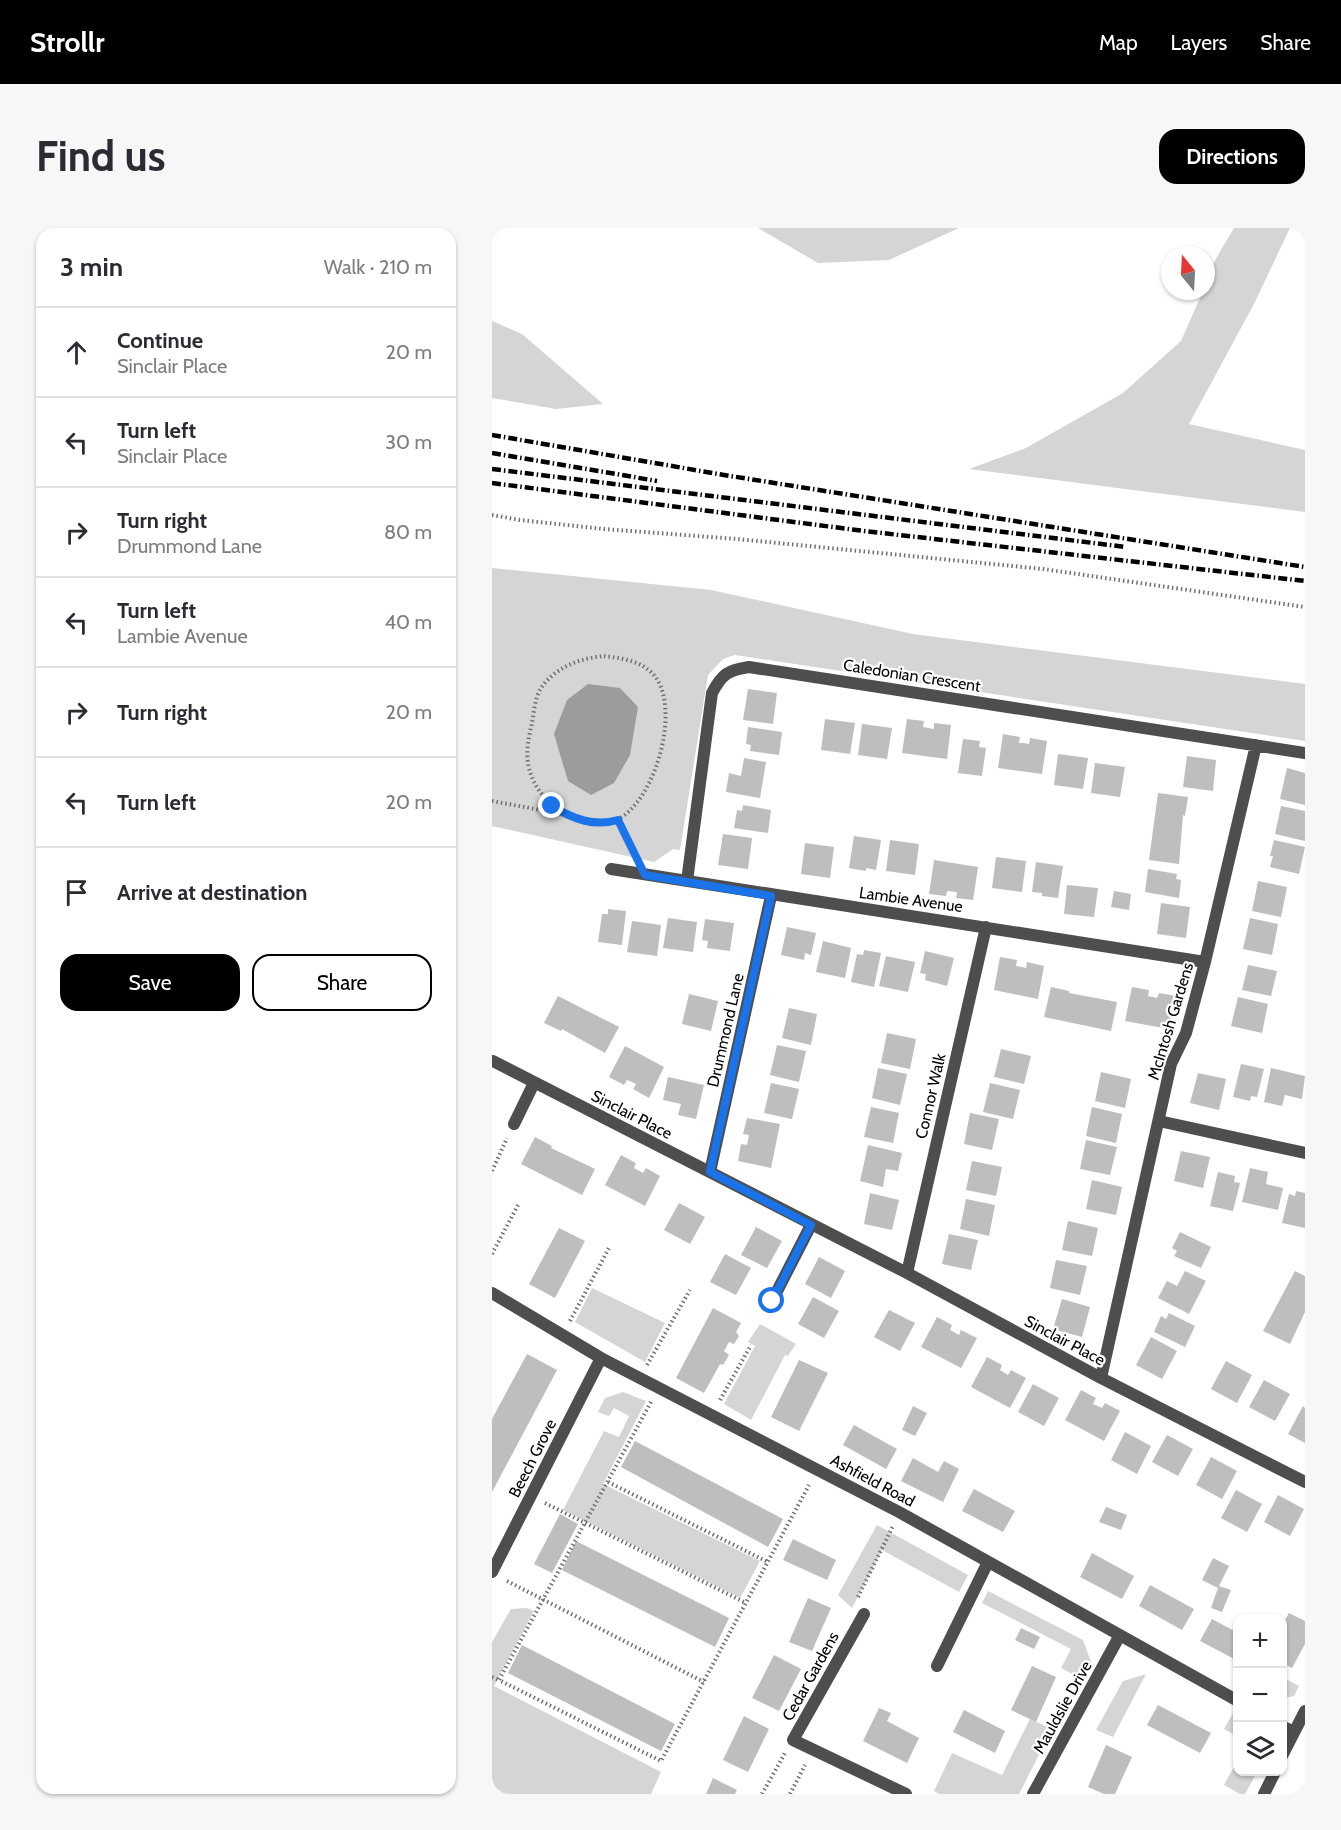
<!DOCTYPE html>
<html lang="en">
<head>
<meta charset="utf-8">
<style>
  :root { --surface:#fff; --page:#f7f7f7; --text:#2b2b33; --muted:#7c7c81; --line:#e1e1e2; --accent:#000 }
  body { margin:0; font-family:Cabin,sans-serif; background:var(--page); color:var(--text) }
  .controls { position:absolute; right:18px; bottom:18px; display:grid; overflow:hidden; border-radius:12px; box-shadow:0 2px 4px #0004 }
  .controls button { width:54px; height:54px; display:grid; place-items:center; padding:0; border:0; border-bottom:2px solid var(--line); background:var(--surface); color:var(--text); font:30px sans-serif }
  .compass { position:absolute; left:669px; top:18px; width:54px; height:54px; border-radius:50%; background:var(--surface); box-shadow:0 2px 4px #0004; rotate:342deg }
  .stop { position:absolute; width:18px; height:18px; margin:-14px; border:4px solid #1a73e8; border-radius:50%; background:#fff }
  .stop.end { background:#1a73e8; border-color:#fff; box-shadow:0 2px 6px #0008 }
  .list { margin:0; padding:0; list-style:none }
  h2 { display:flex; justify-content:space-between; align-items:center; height:78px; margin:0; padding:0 24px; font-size:26px }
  h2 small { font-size:20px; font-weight:400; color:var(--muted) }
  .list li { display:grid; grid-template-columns:39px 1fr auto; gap:18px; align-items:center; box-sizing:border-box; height:90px; padding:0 24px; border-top:2px solid var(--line) }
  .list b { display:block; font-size:22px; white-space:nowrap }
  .list p { margin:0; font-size:20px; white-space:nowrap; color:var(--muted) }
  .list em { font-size:20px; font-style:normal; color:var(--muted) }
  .actions { display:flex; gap:12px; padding:18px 24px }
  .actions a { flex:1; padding:14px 0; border:2px solid var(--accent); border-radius:18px; text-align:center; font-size:21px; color:var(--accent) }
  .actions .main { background:var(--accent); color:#fff }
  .icon { flex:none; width:33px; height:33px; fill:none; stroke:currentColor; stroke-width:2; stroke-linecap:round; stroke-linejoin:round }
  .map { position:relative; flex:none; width:813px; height:1566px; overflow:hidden; border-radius:18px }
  header { display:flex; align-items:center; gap:36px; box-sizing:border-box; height:84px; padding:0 30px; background:var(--accent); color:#fff }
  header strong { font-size:28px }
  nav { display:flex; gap:33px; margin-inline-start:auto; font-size:21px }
  .intro { display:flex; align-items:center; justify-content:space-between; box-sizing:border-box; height:144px; padding:0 36px }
  h1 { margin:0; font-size:42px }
  .button { padding:15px 27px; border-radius:18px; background:var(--accent); color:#fff; font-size:21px; font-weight:700 }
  main { display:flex; gap:36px; padding:0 36px }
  aside { flex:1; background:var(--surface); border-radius:18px; box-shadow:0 2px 4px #0004 }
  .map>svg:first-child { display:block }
  .green { fill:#d5d5d5 }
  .water { fill:#9c9c9c }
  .building { fill:#bebebe }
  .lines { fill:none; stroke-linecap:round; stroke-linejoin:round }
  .path { stroke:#707070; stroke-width:4; stroke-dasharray:1.5 3; stroke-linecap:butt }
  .lane { stroke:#4e4e4e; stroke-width:12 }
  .street { stroke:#4e4e4e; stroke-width:12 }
  .rail { stroke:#000; stroke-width:4.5; stroke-dasharray:9 3 1.5 3; stroke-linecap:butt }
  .route { stroke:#1a73e8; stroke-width:8 }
  .labels { text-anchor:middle; stroke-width:4.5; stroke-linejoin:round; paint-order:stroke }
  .street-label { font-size:16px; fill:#000; stroke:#fff }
</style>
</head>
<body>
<header>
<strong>Strollr</strong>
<nav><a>Map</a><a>Layers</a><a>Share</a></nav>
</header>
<div class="intro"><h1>Find us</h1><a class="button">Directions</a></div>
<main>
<aside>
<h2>3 min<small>Walk · 210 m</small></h2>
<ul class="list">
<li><svg class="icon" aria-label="ahead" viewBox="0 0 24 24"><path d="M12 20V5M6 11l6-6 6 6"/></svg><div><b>Continue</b><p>Sinclair Place</p></div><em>20 m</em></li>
<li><svg class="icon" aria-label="left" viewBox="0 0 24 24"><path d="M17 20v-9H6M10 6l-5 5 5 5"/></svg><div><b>Turn left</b><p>Sinclair Place</p></div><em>30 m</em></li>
<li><svg class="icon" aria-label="right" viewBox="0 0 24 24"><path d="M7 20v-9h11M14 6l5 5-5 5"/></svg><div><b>Turn right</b><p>Drummond Lane</p></div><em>80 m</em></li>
<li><svg class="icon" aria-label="left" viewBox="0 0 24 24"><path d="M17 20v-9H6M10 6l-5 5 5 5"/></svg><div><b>Turn left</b><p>Lambie Avenue</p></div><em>40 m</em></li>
<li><svg class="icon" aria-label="right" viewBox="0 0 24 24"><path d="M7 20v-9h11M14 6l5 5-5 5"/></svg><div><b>Turn right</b></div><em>20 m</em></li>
<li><svg class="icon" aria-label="left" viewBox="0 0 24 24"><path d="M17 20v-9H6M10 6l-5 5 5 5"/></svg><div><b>Turn left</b></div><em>20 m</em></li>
<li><svg class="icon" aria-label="arrive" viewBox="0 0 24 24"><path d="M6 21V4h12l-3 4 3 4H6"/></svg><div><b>Arrive at destination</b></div></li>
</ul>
<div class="actions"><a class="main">Save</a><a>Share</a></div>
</aside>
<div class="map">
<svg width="813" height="1566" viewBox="0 0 813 1566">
  <rect width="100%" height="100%" fill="#fff"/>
  <path class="green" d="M266,0H467L397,32L326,35Z
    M742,0H798L763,74L697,196L813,222V284L477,241L534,220L631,165L689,113L711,63H714C714,42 732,18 742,0Z
    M0,93L30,106L111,176L64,181L0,170Z
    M0,340L219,362L421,406L813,456V513L243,427L231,431L216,447L188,622L181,621L162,634L0,598Z
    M100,1060L173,1095L153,1134L83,1094Z
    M268,1096L304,1116L296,1128L293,1127L259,1192L232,1176L263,1118L256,1114Z
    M131,1164L154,1173L111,1256L268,1333L248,1370L71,1282L112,1203L127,1209L137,1188L122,1180L117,1188L106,1184L113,1170Z
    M385,1297L476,1347L467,1364L390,1322L360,1380L346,1367Z
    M496,1363L591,1412L599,1434L590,1451L569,1440L579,1421L490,1375Z
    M35,1380L42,1383L2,1458L169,1544L159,1566H0V1414L19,1381Z
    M654,1446L621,1509L604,1502L631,1453Z
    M790,1449L807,1458L802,1468L791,1470Z
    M741,1485L745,1488V1508L732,1501Z
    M538,1491L560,1501L527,1566H447L442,1563L460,1525L510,1547Z
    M745,1533L746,1544H765L753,1566H748L732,1557Z"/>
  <path class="water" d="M96,456L128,460L146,479L138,527L122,555L99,567L76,553L62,506L75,472Z"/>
  <path class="building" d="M256,461L285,465L281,496L251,492Z
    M333,491L363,495L358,526L329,522Z
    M415,491L432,493L431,499L442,501V495L459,497L455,531L410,525Z
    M370,496L400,500L395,531L366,527Z
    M256,499L290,504L287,527L258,523L259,517L254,516Z
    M511,506L528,509L527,515H532L537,516L538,510L555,513L550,546L506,540Z
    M471,511L488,513L487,519L494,520L490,548L466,545Z
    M566,526L596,530L591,561L562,557Z
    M695,528L724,532L721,563L691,559Z
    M252,530L274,534L268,570L234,564L237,545L249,548Z
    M603,535L633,539L628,569L599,565Z
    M795,540L813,545V577L788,571Z
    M666,565L696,569L693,588L691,587L687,636L657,632Z
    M251,577L279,582L276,605L242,600L245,582L250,583Z
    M789,578L813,583V613L783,606Z
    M231,606L260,610L256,641L226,637Z
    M362,608L389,612L384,642L374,640V643L357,640Z
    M398,612L427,616L423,647L394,643Z
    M782,612L813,619L807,646L778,639L781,628H778Z
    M313,615L342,619L338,650L309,646Z
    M504,629L534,633L530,664L500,660Z
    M442,632L486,639L481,672L464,670L465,664L455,663L454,668L437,666Z
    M544,634L571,638L566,670L550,668V665L540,664Z
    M656,641L685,646L684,651L689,652L687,670L653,664Z
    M766,653L795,659L789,689L760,683Z
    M575,657L606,660L602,689L572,686Z
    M622,663L639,666L637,682L619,679Z
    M669,675L698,679L694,710L665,706Z
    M116,681L134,683L130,717L106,714L110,686H116Z
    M176,690L205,694L201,724L171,720Z
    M758,690L786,696L780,727L751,721Z
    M213,691L242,695L238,723L215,720L216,713L210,712Z
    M140,693L169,697L165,728L135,724Z
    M295,699L324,705L319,727L313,725L312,732L289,727Z
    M331,713L359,720L353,750L324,744Z
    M372,722L389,725L382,759L359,754L365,726L371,727Z
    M433,723L462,730L455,758L433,752L434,746L428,745Z
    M394,728L423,734L416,764L387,758Z
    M508,729L525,732L524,738L530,739L534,740L535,734L552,738L546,771L502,762Z
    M756,737L785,743L779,768L750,762Z
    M559,759L577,763V765L625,774L619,803L552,789Z
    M640,759L657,762L656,768L661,769L665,770L667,765L684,768L677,801L633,793Z
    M197,766L226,773L219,803L190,796Z
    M66,768L127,799L113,825L70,801L69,803L52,795Z
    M746,769L776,776L770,805L739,798Z
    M297,780L325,786L319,817L290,810Z
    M395,805L424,811L418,841L389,835Z
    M285,817L314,823L307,854L278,847Z
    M133,818L172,839L157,870L141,861L144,856L140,854L135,852L132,857L117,849Z
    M509,821L539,828L532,856L502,849Z
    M749,836L772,841L765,869L759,868L758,873L741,869Z
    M386,840L415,846L408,877L380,870Z
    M779,840L813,848L810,871L793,867L790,878L772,874Z
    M609,844L639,851L633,880L603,873Z
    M706,845L734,851L727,882L698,875Z
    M176,849L212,857L204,891L186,887L189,876L171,872Z
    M279,855L307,861L300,891L272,885Z
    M498,855L528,862L521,891L491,884Z
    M379,879L407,885L401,915L372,909Z
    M600,879L630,886L624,915L594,908Z
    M478,885L507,891L500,922L472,916Z
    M255,890L288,896L279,940L246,933L249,916L255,917L257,907L251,906Z
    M43,909L60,918L59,920L103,941L90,967L29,936Z
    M594,912L625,919L618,947L588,941Z
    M376,917L410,925L406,943L394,941L391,959L368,953Z
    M689,923L718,929L711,960L682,953Z
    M129,927L144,935L142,940L151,945L154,940L168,948L153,978L113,957Z
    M480,933L510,939L504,968L474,962Z
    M758,940L776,944L774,956L791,960L786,982L750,974Z
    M726,944L743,948L742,954L748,955L741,983L718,978Z
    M600,952L630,959L624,987L594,981Z
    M804,963L813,965V1000L790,995L797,966L803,968Z
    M378,965L407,972L400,1002L372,996Z
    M474,971L503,977L497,1008L468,1001Z
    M187,975L213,989L198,1016L172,1002Z
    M576,993L606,1000L600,1028L570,1022Z
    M264,999L290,1013L275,1040L249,1027Z
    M67,1000L93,1013L63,1070L37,1056Z
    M688,1004L719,1019L709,1040L682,1028L685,1023L680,1020Z
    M457,1006L486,1012L479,1042L450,1036Z
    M233,1026L259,1040L244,1067L218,1054Z
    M327,1029L353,1043L339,1070L313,1056Z
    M564,1032L595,1038L588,1067L558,1060Z
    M693,1043L714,1053L697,1086L666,1070L675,1053L685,1058Z
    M803,1043L813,1048V1084L798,1116L771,1103Z
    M321,1069L347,1083L332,1110L306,1096Z
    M570,1071L598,1079L590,1109L561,1101Z
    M221,1080L249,1095L244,1104L247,1108L242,1116L237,1114L232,1123L237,1127L231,1137L228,1136L212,1165L184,1150Z
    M397,1082L423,1095L408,1123L382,1109Z
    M677,1085L703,1098L693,1119L662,1104L669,1088L674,1091Z
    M445,1089L460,1097L458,1102L467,1107L469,1102L485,1110L469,1140L429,1119Z
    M659,1109L685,1123L670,1151L644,1137Z
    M35,1126L65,1142L0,1264V1191Z
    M495,1129L510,1137L508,1142L516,1147L519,1142L534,1150L518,1180L479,1159Z
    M307,1132L336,1145L307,1203L279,1189Z
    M734,1133L760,1147L745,1175L719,1161Z
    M772,1152L798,1166L783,1193L757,1179Z
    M541,1156L567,1170L552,1198L526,1184Z
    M589,1162L604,1170L601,1176L606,1178L610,1180L613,1175L628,1183L612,1213L573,1192Z
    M421,1178L435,1185L423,1208L410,1202Z
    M811,1178L813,1180V1215L796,1206Z
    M362,1197L405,1221L394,1241L351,1217Z
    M633,1204L659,1218L645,1246L619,1232Z
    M675,1207L701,1221L686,1248L660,1234Z
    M143,1213L291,1291L276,1319L129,1239Z
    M719,1229L745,1243L730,1271L704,1257Z
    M421,1230L446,1244L452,1233L467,1241L451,1274L409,1253Z
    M482,1261L523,1283L511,1304L470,1283Z
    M744,1262L770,1276L755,1304L729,1290Z
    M786,1267L812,1281L798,1308L772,1294Z
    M614,1279L635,1287L629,1302L607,1294Z
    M68,1286L86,1296L60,1345L42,1336Z
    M301,1311L344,1332L335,1352L291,1332Z
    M84,1313L237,1390L223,1419L70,1342Z
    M600,1325L642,1348L630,1371L588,1349Z
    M721,1330L737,1338L727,1358L739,1362L730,1384L719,1380L726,1360L710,1352Z
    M658,1357L702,1381L690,1402L647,1378Z
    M316,1370L339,1380L320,1423L297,1414Z
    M797,1385L813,1393V1416L800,1440L790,1435V1397Z
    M720,1391L746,1405V1433L708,1413Z
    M529,1400L548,1409L542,1421L523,1412Z
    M30,1417L183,1496L169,1523L16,1445Z
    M282,1427L309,1441L287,1483L260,1470Z
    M540,1438L564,1449L544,1494L519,1482Z
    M666,1477L719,1505L708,1525L655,1497Z
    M387,1480L399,1485L395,1493L427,1510L415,1535L371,1513Z
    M472,1482L513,1503L503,1525L461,1504Z
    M252,1488L277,1501L256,1544L231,1532Z
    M614,1517L640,1529L623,1566H612L596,1559Z
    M221,1550L245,1562L243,1566H214Z"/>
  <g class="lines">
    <path class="path" d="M0,287L28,292L112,301L245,311L551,341L813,379
      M112,428C128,430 146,432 159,444C192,474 164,575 124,592C109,599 86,593 72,585C54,575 39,556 36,535C34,522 37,508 40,495C42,484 43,469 49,460C63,439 89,430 112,428Z
      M0,573L70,586
      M126,592L145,629
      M0,943L15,910
      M0,1026L27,975
      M78,1093L117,1020
      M155,1137L198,1062
      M228,1172L259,1117
      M159,1174L7,1452L169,1533L317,1257
      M116,1254L276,1334
      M53,1275L254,1375
      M15,1353L212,1454
      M366,1369L401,1298
      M0,1449L7,1452
      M270,1566L293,1525
      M298,1566L313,1537"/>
    <path class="lane" d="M280,1073L319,997"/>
    <path class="street" d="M119,641L713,734
      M195,653L220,465C230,446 236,442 257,439L813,525
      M1,833L415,1045L609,1150L813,1254
      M667,893L813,925
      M22,896L42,855
      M218,944L279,668
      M415,1045L494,699
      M0,1065L109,1130L407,1284L746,1473
      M609,1150L679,836L694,805L713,734L764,517
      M0,1344L109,1130
      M372,1386L301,1512L414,1566
      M445,1438L496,1334
      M790,1498L802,1504
      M790,1528L813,1483
      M541,1566L628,1407
      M772,1566L783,1544"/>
    <path class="rail" d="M0,207L232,247L813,339
      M0,225L165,253
      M0,241L634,319
      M0,255L372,303L813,353"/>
  </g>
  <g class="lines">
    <path class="route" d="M60,578C81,591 102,599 126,592L153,647L279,668L218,944L319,997L280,1073"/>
  </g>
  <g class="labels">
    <g class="street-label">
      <text transform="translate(420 447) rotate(9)" y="6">Caledonian Crescent</text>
      <text transform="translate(419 671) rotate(8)" y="6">Lambie Avenue</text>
      <text transform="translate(678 793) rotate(-73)" y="6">McIntosh Gardens</text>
      <text transform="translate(233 802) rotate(-77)" y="6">Drummond Lane</text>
      <text transform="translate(438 868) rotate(-77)" y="6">Connor Walk</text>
      <text transform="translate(140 886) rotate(27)" y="6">Sinclair Place</text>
      <text transform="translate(573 1112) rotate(28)" y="6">Sinclair Place</text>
      <text transform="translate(40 1230) rotate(-63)" y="6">Beech Grove</text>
      <text transform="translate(381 1252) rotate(28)" y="6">Ashfield Road</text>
      <text transform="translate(318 1448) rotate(-61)" y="6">Cedar Gardens</text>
      <text transform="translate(570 1479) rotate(-61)" y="6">Mauldslie Drive</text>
    </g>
  </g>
</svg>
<div class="controls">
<button>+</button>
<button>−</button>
<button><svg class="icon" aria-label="layers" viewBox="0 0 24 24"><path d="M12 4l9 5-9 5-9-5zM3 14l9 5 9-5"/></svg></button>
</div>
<svg class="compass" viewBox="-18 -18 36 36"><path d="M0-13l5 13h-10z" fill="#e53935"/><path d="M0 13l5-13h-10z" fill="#7c7c81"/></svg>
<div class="stop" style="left:280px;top:1073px"></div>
<div class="stop end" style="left:60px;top:578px"></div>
</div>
</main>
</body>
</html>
